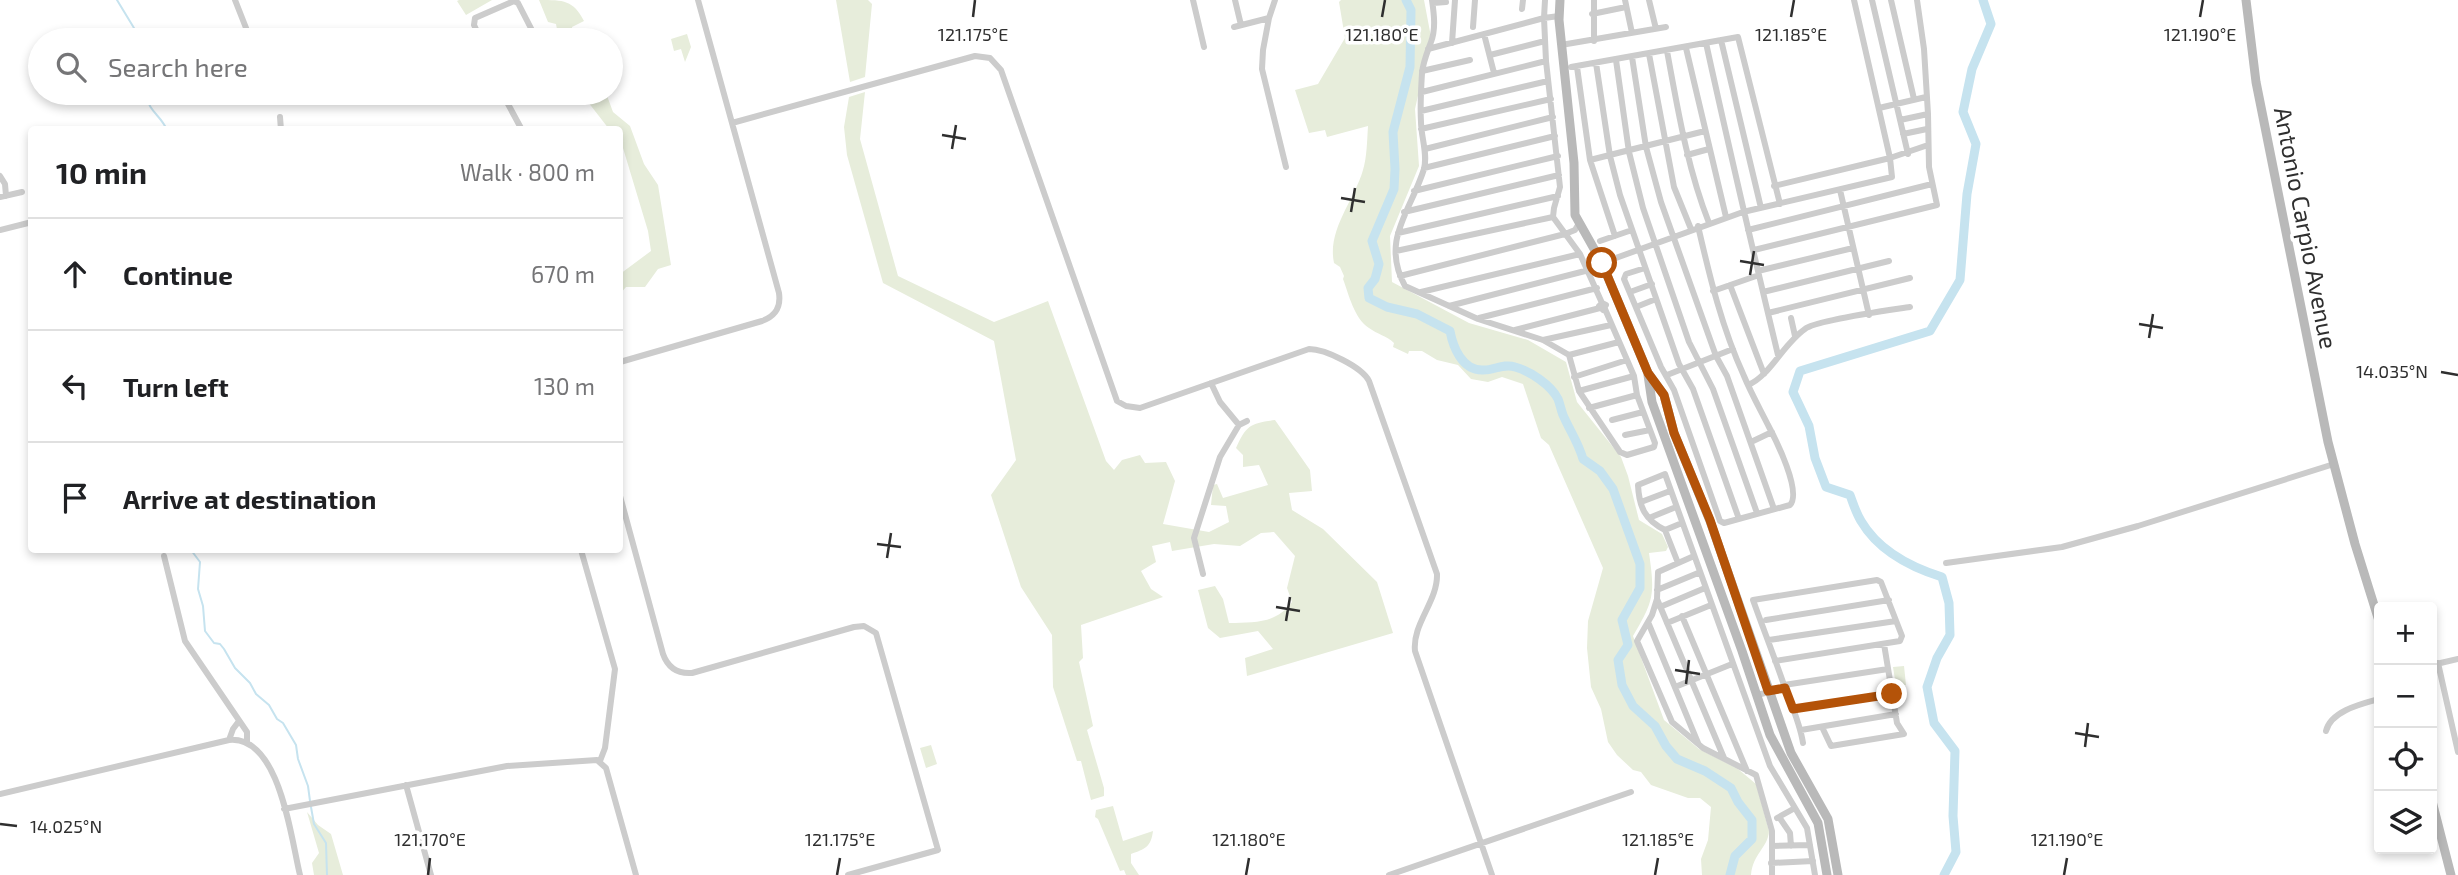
<!DOCTYPE html>
<html lang="en">
<head>
<meta charset="utf-8">
<style>
  :root { --surface:#fff; --page:#f2f2f2; --text:#202124; --muted:#757577; --line:#e0e0e0 }
  body { margin:0; font-family:"Exo 2",sans-serif; background:var(--page); color:var(--text) }
  .controls { position:absolute; right:21px; bottom:21px; display:grid; overflow:hidden; border-radius:7px; box-shadow:0 4px 10px #0003 }
  .controls button { width:63px; height:63px; display:grid; place-items:center; padding:0; border:0; border-bottom:2px solid var(--line); background:var(--surface); color:var(--text); font:35px sans-serif }
  .stop { position:absolute; width:21px; height:21px; margin:-16px; border:5px solid #b45309; border-radius:50%; background:#fff }
  .stop.end { background:#b45309; border-color:#fff; box-shadow:0 2px 7px #0008 }
  .list { margin:0; padding:0; list-style:none }
  h2 { display:flex; justify-content:space-between; align-items:center; height:91px; margin:0; padding:0 28px; font-size:30px }
  h2 small { font-size:23px; font-weight:400; color:var(--muted) }
  .list li { display:grid; grid-template-columns:46px 1fr auto; gap:21px; align-items:center; box-sizing:border-box; height:112px; padding:0 28px; border-top:2px solid var(--line) }
  .list b { display:block; font-size:26px; white-space:nowrap }
  .list em { font-size:23px; font-style:normal; color:var(--muted) }
  .icon { flex:none; width:38px; height:38px; fill:none; stroke:currentColor; stroke-width:2; stroke-linecap:round; stroke-linejoin:round }
  .map { position:relative; flex:none; width:2458px; height:875px; overflow:hidden }
  .search { position:absolute; background:var(--surface); box-shadow:0 4px 10px #0003; left:28px; top:28px; width:595px; height:77px; display:flex; align-items:center; gap:18px; box-sizing:border-box; padding:0 24px; border-radius:38px; color:var(--muted); font-size:26px }
  .panel { position:absolute; background:var(--surface); box-shadow:0 4px 10px #0003; left:28px; top:126px; width:595px; height:427px; border-radius:7px }
  .map>svg:first-child { display:block }
  .green { fill:#e7eddb }
  .lines { fill:none; stroke-linecap:round; stroke-linejoin:round }
  .stream { stroke:#c6e3ef; stroke-width:2 }
  .river { stroke:#c6e3ef; stroke-width:9 }
  .street { stroke:#ccc; stroke-width:6 }
  .secondary { stroke:#b9b9b9; stroke-width:9 }
  .route { stroke:#b45309; stroke-width:9 }
  .ticks { fill:none; stroke:#2f2f2f; stroke-width:2.5 }
  .labels { text-anchor:middle; stroke-width:7; stroke-linejoin:round; paint-order:stroke }
  .street-label { font-size:24px; fill:#2f2f2f; stroke:#fff }
  .ticks-label { font-size:18px; text-anchor:middle; fill:#2f2f2f; stroke:#fff; stroke-width:7; stroke-linejoin:round; paint-order:stroke }
</style>
</head>
<body>
<div class="map">
<svg width="2458" height="875" viewBox="0 0 2458 875">
  <rect width="100%" height="100%" fill="#fff"/>
  <path class="green" d="M459,0H492L466,15L457,1Z
    M539,0C564,0 573,0 584,21L572,27L574,40H559L556,24L548,22Z
    M836,0H868L872,4L865,77L850,82Z
    M1341,0H1424L1431,37L1415,109L1419,166L1390,236L1392,282L1469,323L1528,340L1566,362L1577,402L1621,457L1628,476L1639,520L1662,534L1668,547L1666,551L1649,553C1655,594 1654,601 1633,636L1664,720L1699,749L1738,769L1756,784L1769,831C1768,848 1753,853 1751,875H1702L1701,859L1708,840L1711,807L1700,798H1688L1651,785L1641,772L1633,770L1617,755L1608,742L1601,709L1591,687L1587,648L1588,621L1603,568L1549,445L1541,438L1523,384L1502,377L1488,382L1471,379L1458,365L1437,360L1422,351H1409L1408,354L1393,347L1394,343C1387,336 1377,334 1369,328C1354,318 1349,295 1343,279L1344,276L1340,267L1334,263C1327,230 1354,201 1363,170C1367,157 1367,141 1368,126L1327,137L1325,130L1309,133L1295,90L1318,84L1345,38L1339,2Z
    M687,34L691,47L685,62L681,49L674,51L671,39Z
    M865,92L860,139L898,276L994,322L1048,301L1106,461L1114,470L1122,460L1140,455L1145,463L1166,462L1175,481L1163,524L1209,532L1229,522L1226,506L1211,505L1213,485L1217,484L1223,498L1268,485L1259,465L1243,467V455L1236,448C1246,425 1251,423 1275,420L1310,470L1312,491L1289,493L1292,510L1323,529L1377,582L1393,633L1247,676L1245,658L1273,649L1258,631L1220,638L1208,628L1198,590L1215,586L1223,599L1229,623C1254,622 1276,624 1292,602L1287,588L1295,556L1274,532L1261,533L1240,546L1214,544L1172,551L1170,542L1152,546L1156,562L1141,571L1151,589L1163,597L1081,625L1083,658L1079,662L1093,726L1087,730L1104,788V796L1091,800L1081,761H1077L1053,687L1052,635L1021,587L991,495L1016,460L994,341L883,283L847,155L844,127L849,97Z
    M581,93H606L613,112L630,126L644,164L658,185L671,265L658,269L645,287H626L620,294V274L651,251L648,231L623,148L620,143V130L609,129Z
    M1904,666L1906,685L1896,686L1893,667Z
    M931,745L937,764L926,768L920,748Z
    M1113,806L1123,841L1153,831C1151,847 1145,849 1131,854V863L1139,875H1126L1124,870L1120,871L1098,819L1095,817L1096,810Z
    M307,812L318,825L331,834L343,875H314L312,863L319,853Z"/>
  <g class="lines">
    <path class="stream" d="M117,0L134,28L138,40
      M145,93C150,114 160,114 167,130
      M191,550L200,562L198,589L203,606L205,631L214,643L220,644L224,649L235,668L250,683L256,694L269,705L277,719L283,723L296,745L298,759L308,786L310,801
      M311,807L314,824L326,843L327,875"/>
    <path class="river" d="M1406,0L1411,10L1410,67L1393,132L1395,169L1394,189L1372,241L1379,264L1375,279L1368,288L1369,298L1387,307L1417,314L1450,331C1453,347 1462,370 1482,370C1493,371 1503,363 1515,367C1530,371 1551,385 1558,399C1560,404 1561,410 1563,415C1570,431 1578,442 1583,459L1600,471L1613,489L1640,564V588L1622,620L1628,645L1618,660L1622,685L1633,706L1655,726L1666,746L1677,759L1705,771L1731,788L1738,802L1752,820V839L1735,856L1730,875
      M1944,875L1956,852L1953,816L1955,751L1934,723L1927,687L1937,658L1950,635L1949,603L1942,577C1910,567 1878,550 1861,521C1856,513 1853,503 1850,495L1826,487L1815,458L1809,426L1793,392L1800,371L1930,331L1960,280L1967,194L1976,144L1963,112L1972,69L1991,24L1983,0"/>
    <path class="street" d="M235,0L248,33
      M1193,0L1204,47
      M1235,0L1241,25
      M1432,0C1434,14 1436,29 1431,42C1427,53 1423,62 1422,73C1421,89 1420,106 1421,122C1421,137 1428,154 1424,169C1411,211 1380,240 1405,286L1478,319L1543,340L1569,355L1579,391L1620,452L1627,455L1654,447L1655,443L1637,395L1634,376L1605,309
      M1545,0L1544,18L1546,61L1560,187L1554,208L1553,217L1580,254L1602,303L1606,305L1603,310L1599,306L1602,303
      M1594,0V41
      M1625,0L1632,33
      M1649,0L1656,29
      M1872,0L1908,154
      M1891,0L1914,99
      M1433,3L1446,2
      M1522,9L1523,0
      M1592,14L1626,7
      M1269,18L1275,0
      M1234,27L1269,18L1263,50L1262,69L1286,167
      M1473,27L1475,0
      M1484,34L1494,73
      M481,40L474,25L475,18L514,1L518,3L537,40
      M1721,40L1761,208
      M1452,43L1455,0
      M1706,43C1729,148 1753,251 1778,355
      M1561,45L1666,27
      M1686,48L1726,217
      M1428,49L1544,18L1559,16
      M1667,51C1678,110 1687,167 1709,223
      M1649,54L1674,187L1691,229
      M1490,55L1545,41
      M1632,57L1646,147L1661,202L1716,356L1727,376L1774,509
      M1616,60L1629,152L1643,208L1689,342L1713,389L1757,513
      M1596,63L1610,156L1620,195L1679,364L1693,389L1739,519
      M1571,67L1738,37L1780,204
      M1577,67L1590,160L1615,236
      M1422,71L1470,60
      M1422,92L1546,61
      M502,93L522,130
      M1879,108L1926,97
      M1421,111L1548,81
      M280,117L281,130
      M1900,120L1928,114L1924,49L1917,0
      M732,123L975,56L990,58L1001,70L1117,401L1126,406L1140,408L1309,349C1325,349 1362,367 1369,381L1437,574C1438,601 1412,624 1415,651L1492,875
      M1421,129L1551,99
      M1903,134L1927,129
      M1425,149L1553,117
      M1687,155L1709,149
      M1590,160L1705,131
      M1424,168L1555,136
      M0,176L5,184L6,196
      M1774,186L1890,158L1928,145
      M1840,190L1869,315
      M1414,191L1558,156
      M0,197L22,192
      M1404,212L1559,175
      M0,230L32,222
      M1748,230L1932,184
      M1398,233L1558,196
      M1600,241L1632,230
      M1754,250L1937,205L1929,167L1928,114
      M1396,251L1553,217
      M1602,263L1743,212L1892,177L1890,158L1854,0
      M1645,268L1626,274L1624,279L1661,367L1674,390L1720,521L1724,523L1790,505C1802,492 1776,440 1768,425C1760,409 1751,393 1744,376C1722,328 1710,278 1698,226
      M1758,271L1853,248
      M1400,276L1565,234L1575,230L1578,225
      M1730,285L1764,374
      M1713,291L1759,275
      M1421,292L1580,254
      M1630,292L1652,284
      M1763,292L1889,261
      M1449,306L1589,270
      M1636,307L1656,299
      M1768,313L1910,278
      M1479,318L1597,288
      M1791,318L1795,336
      M1515,330L1600,308
      M1543,340L1611,325
      M1569,355L1619,342
      M620,362L762,321C776,316 781,307 779,293L698,0
      M1667,375L1733,349
      M1574,377L1627,360
      M1211,383L1220,402L1239,425
      M1748,385C1770,376 1783,344 1805,329C1816,320 1891,310 1910,307
      M1579,391L1634,376
      M1589,408L1637,395
      M1612,420L1643,412
      M1625,435L1650,430
      M1751,442L1772,432
      M620,496L663,654C668,668 678,674 692,673L854,627L864,626L876,633L938,850L848,875
      M1641,502L1670,491
      M1649,518L1676,507
      M1665,530L1682,523
      M581,550L615,669L605,748L600,761
      M164,556L185,641L247,732V742
      M1694,556L1658,572L1657,599L1652,615L1637,641L1672,722L1703,748L1756,775L1772,831V875
      M1678,563L1665,530C1645,520 1639,507 1638,485L1665,474L1770,766L1807,828L1815,875
      M1946,563L2062,547L2138,526L2334,464
      M1203,574L1194,538L1220,457L1239,425L1247,421
      M1657,590L1698,573
      M1657,599L1724,758
      M1660,607L1705,588
      M1682,616L1747,771
      M1766,620L1889,600
      M1648,622L1698,743
      M1667,623L1711,605
      M1769,640L1896,621
      M1775,661L1900,641L1902,636L1881,582L1877,580L1753,600C1763,628 1774,656 1784,685C1791,704 1800,723 1803,743
      M2438,663L2458,752
      M2432,665L2458,659
      M1784,685L1888,669
      M1675,687L1732,664
      M1757,695L1785,688
      M1793,709L1892,694
      M1822,727L1831,746L1904,734L1897,723L1884,644
      M1801,730L1896,714
      M2326,731C2331,711 2361,704 2379,699
      M229,740L233,729L239,721
      M406,785L431,875
      M0,794L229,740C280,735 291,839 300,875
      M284,809L507,766L597,760L606,768L636,875
      M1779,817L1790,833L1791,846
      M1777,818L1795,808
      M1772,846L1810,845
      M1771,863L1813,861
      M1389,875L1631,792"/>
    <path class="secondary" d="M1560,0L1559,20L1574,163L1575,215L1602,263L1648,373L1664,395L1674,433L1710,521L1791,753L1828,819L1838,875
      M2246,0L2256,82L2328,442L2355,544L2379,621
      M1648,375L1652,402L1742,651L1770,735L1818,823L1827,875
      M2432,801L2451,875"/>
  </g>
  <g class="lines">
    <path class="route" d="M1602,263L1648,373L1664,395L1674,433L1710,520L1768,691L1785,688L1793,709L1892,694"/>
  </g>
  <path class="ticks" d="M973,17L975,0M1382,17L1385,0M1791,17L1794,0M2200,17L2203,0M942,135L966,139M952,149L956,125M1341,198L1365,202M1351,212L1355,188M1740,261L1764,265M1750,275L1754,251M2139,324L2163,328M2149,338L2153,314M2441,372L2458,375M877,544L901,547M887,558L891,533M1276,607L1300,611M1286,621L1290,597M1675,670L1700,674M1686,684L1689,660M2075,733L2099,737M2085,747L2088,723M0,824L17,826M428,875L430,858M837,875L840,858M1246,875L1249,858M1655,875L1658,858M2064,875L2067,858"/>
  <g class="labels">
    <g class="street-label">
      <text transform="translate(2305 228) rotate(79)" y="8">Antonio Carpio Avenue</text>
    </g>
  </g>
  <g class="ticks-label">
    <text x="1791" y="41">121.185°E</text>
    <text x="973" y="41">121.175°E</text>
    <text x="1382" y="41">121.180°E</text>
    <text x="2200" y="41">121.190°E</text>
    <text x="2392" y="378">14.035°N</text>
    <text x="66" y="833">14.025°N</text>
    <text x="430" y="846">121.170°E</text>
    <text x="840" y="846">121.175°E</text>
    <text x="1249" y="846">121.180°E</text>
    <text x="1658" y="846">121.185°E</text>
    <text x="2067" y="846">121.190°E</text>
  </g>
</svg>
<div class="controls">
<button>+</button>
<button>−</button>
<button><svg class="icon" aria-label="locate" viewBox="0 0 24 24"><circle cx="12" cy="12" r="6"/><path d="M12 2v4M12 18v4M2 12h4M18 12h4"/></svg></button>
<button><svg class="icon" aria-label="layers" viewBox="0 0 24 24"><path d="M12 4l9 5-9 5-9-5zM3 14l9 5 9-5"/></svg></button>
</div>
<div class="stop" style="left:1602px;top:263px"></div>
<div class="stop end" style="left:1892px;top:694px"></div>
<div class="search"><svg class="icon" aria-label="search" viewBox="0 0 24 24"><circle cx="10" cy="10" r="6"/><path d="M15 15l6 6"/></svg>Search here</div>
<section class="panel">
<h2>10 min<small>Walk · 800 m</small></h2>
<ul class="list">
<li><svg class="icon" aria-label="ahead" viewBox="0 0 24 24"><path d="M12 20V5M6 11l6-6 6 6"/></svg><div><b>Continue</b></div><em>670 m</em></li>
<li><svg class="icon" aria-label="left" viewBox="0 0 24 24"><path d="M17 20v-9H6M10 6l-5 5 5 5"/></svg><div><b>Turn left</b></div><em>130 m</em></li>
<li><svg class="icon" aria-label="arrive" viewBox="0 0 24 24"><path d="M6 21V4h12l-3 4 3 4H6"/></svg><div><b>Arrive at destination</b></div></li>
</ul>
</section>
</div>
</body>
</html>
